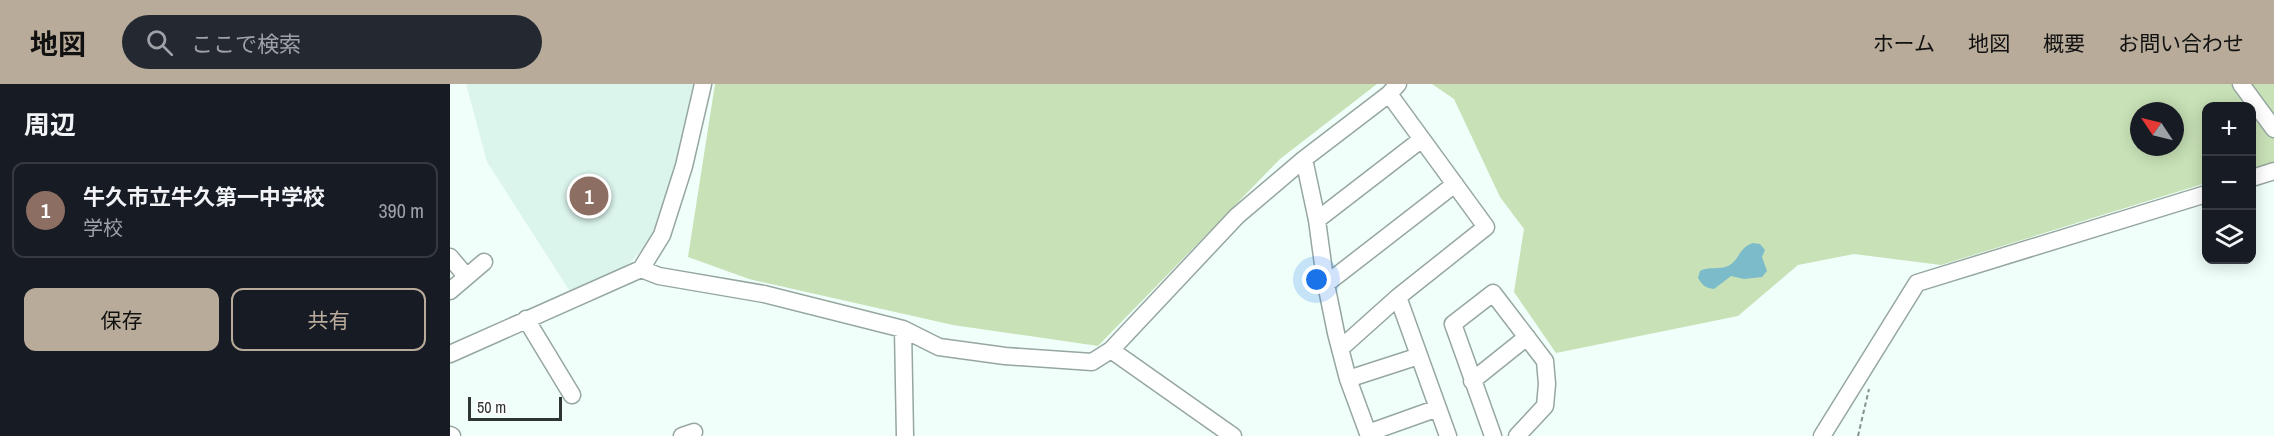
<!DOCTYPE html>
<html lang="ja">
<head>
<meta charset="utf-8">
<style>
  :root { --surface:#171b24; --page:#242831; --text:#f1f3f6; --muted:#9ea1a6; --line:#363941; --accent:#b8ab9a }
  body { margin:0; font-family:"Archivo Narrow","Noto Sans JP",sans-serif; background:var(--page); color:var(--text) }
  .controls { position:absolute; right:18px; top:18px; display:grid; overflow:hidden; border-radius:12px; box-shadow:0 3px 15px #0003 }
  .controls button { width:54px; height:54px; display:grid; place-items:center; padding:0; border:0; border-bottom:2px solid var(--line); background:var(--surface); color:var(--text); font:30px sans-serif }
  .compass { position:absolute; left:1680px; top:18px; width:54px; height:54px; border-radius:50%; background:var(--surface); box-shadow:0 3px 15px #0003; rotate:305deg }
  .scale { position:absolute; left:18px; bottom:15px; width:94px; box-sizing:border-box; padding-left:6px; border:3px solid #2e3532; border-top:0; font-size:16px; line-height:21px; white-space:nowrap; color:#2e3532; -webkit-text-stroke:4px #fff; paint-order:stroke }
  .you { position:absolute; left:867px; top:196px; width:21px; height:21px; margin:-15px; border:4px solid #fff; border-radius:50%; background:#1a73e8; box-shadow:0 0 0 9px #1a73e833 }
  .badge { display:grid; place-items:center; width:39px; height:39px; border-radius:50%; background:var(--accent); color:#fff; font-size:20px; font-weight:700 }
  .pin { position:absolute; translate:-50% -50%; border:3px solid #fff; box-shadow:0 2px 6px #0006 }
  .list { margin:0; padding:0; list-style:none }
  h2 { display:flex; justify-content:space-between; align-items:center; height:78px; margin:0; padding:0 24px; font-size:26px }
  h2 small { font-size:20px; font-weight:400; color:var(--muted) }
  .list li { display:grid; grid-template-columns:39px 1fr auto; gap:18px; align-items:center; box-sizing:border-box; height:96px; margin:0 12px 12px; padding:0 12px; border:2px solid var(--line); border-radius:12px }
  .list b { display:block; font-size:22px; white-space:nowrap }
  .list p { margin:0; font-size:20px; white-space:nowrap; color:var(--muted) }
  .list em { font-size:20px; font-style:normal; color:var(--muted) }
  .actions { display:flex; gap:12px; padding:18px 24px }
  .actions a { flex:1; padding:14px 0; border:2px solid var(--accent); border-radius:12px; text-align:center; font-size:21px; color:var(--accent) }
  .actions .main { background:var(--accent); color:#111 }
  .icon { flex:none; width:33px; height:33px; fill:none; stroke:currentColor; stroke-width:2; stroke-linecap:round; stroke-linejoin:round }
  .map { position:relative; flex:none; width:1824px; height:352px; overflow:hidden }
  header { display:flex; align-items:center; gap:36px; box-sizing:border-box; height:84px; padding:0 30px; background:var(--accent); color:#111 }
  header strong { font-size:28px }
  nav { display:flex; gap:33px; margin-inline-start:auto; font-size:21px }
  .search { width:420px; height:54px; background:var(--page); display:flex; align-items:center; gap:15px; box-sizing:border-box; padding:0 21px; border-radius:33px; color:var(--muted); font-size:22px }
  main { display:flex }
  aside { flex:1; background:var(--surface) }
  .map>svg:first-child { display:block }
  .built { fill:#dbf5ec }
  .green { fill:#c8e1b6; fill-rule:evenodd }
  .water { fill:#7cbbc9 }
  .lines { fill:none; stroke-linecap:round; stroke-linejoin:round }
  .minor-casing { stroke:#96a6a0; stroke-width:19 }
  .path { stroke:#88928e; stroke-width:2; stroke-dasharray:4.5 3; stroke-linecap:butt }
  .minor { stroke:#fff; stroke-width:16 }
</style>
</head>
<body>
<header>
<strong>地図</strong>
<div class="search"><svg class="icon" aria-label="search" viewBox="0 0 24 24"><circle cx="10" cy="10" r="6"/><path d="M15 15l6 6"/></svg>ここで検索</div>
<nav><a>ホーム</a><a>地図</a><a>概要</a><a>お問い合わせ</a></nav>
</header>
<main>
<aside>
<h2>周辺<small></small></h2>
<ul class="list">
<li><span class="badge" style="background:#8d6e63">1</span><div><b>牛久市立牛久第一中学校</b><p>学校</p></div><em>390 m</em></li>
</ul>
<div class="actions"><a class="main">保存</a><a>共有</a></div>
</aside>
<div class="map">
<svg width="1824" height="352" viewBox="0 0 1824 352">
  <rect width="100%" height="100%" fill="#f1fffa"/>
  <path class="built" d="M16,0H245L209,147L179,180L121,209L37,78Z"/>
  <path class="green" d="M265,0H927L830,75L648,262L503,241L299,195L238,173Z
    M982,0H1824V79L1802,86V22H1756V99L1491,181L1404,170L1348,181L1288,232L1106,269L1064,208L1074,145L1050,113L1004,15ZM1689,27H1725V63H1689Z"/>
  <path class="water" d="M1303,159L1310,160L1315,166L1312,173L1317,187L1312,193L1294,195L1281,192L1264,205C1256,204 1253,202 1248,194L1250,187C1259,182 1269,186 1278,182C1290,176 1288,164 1303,159Z"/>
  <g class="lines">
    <g class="minor-casing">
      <path id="minor" d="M1791,0L1824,45
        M854,75L867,136L875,195L886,249L898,295L919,352
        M1802,94L1824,87
        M867,136L972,55
        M0,173L16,192
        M191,185L212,151L234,82L253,0
        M876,200L1005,100
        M0,207L34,178
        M948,213L998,352
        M76,235L122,311
        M453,245L455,352
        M891,264L948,213L1036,143L939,10
        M661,266L783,352
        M0,270L191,185L209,192L314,210L453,245L489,263L555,272L642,278L661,266L787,132L854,75L939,10L948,0
        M898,295L969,272
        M1022,297L1077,253
        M918,349L988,324
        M0,351L2,352
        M232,352L244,348
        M1043,352L1003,240L1043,209L1095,277L1097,300L1095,322L1067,352
        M1372,352L1467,199L1756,110"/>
    </g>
    <path class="path" d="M1408,352L1419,305"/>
    <use href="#minor" class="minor"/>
  </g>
</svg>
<div class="controls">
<button>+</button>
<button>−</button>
<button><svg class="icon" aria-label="layers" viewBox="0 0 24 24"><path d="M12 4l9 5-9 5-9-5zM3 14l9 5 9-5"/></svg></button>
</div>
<svg class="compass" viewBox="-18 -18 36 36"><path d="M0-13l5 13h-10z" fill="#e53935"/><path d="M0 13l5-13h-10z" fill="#9ea1a6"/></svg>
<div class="scale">50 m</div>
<div class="you"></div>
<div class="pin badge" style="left:139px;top:112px;background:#8d6e63">1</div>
</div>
</main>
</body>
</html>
